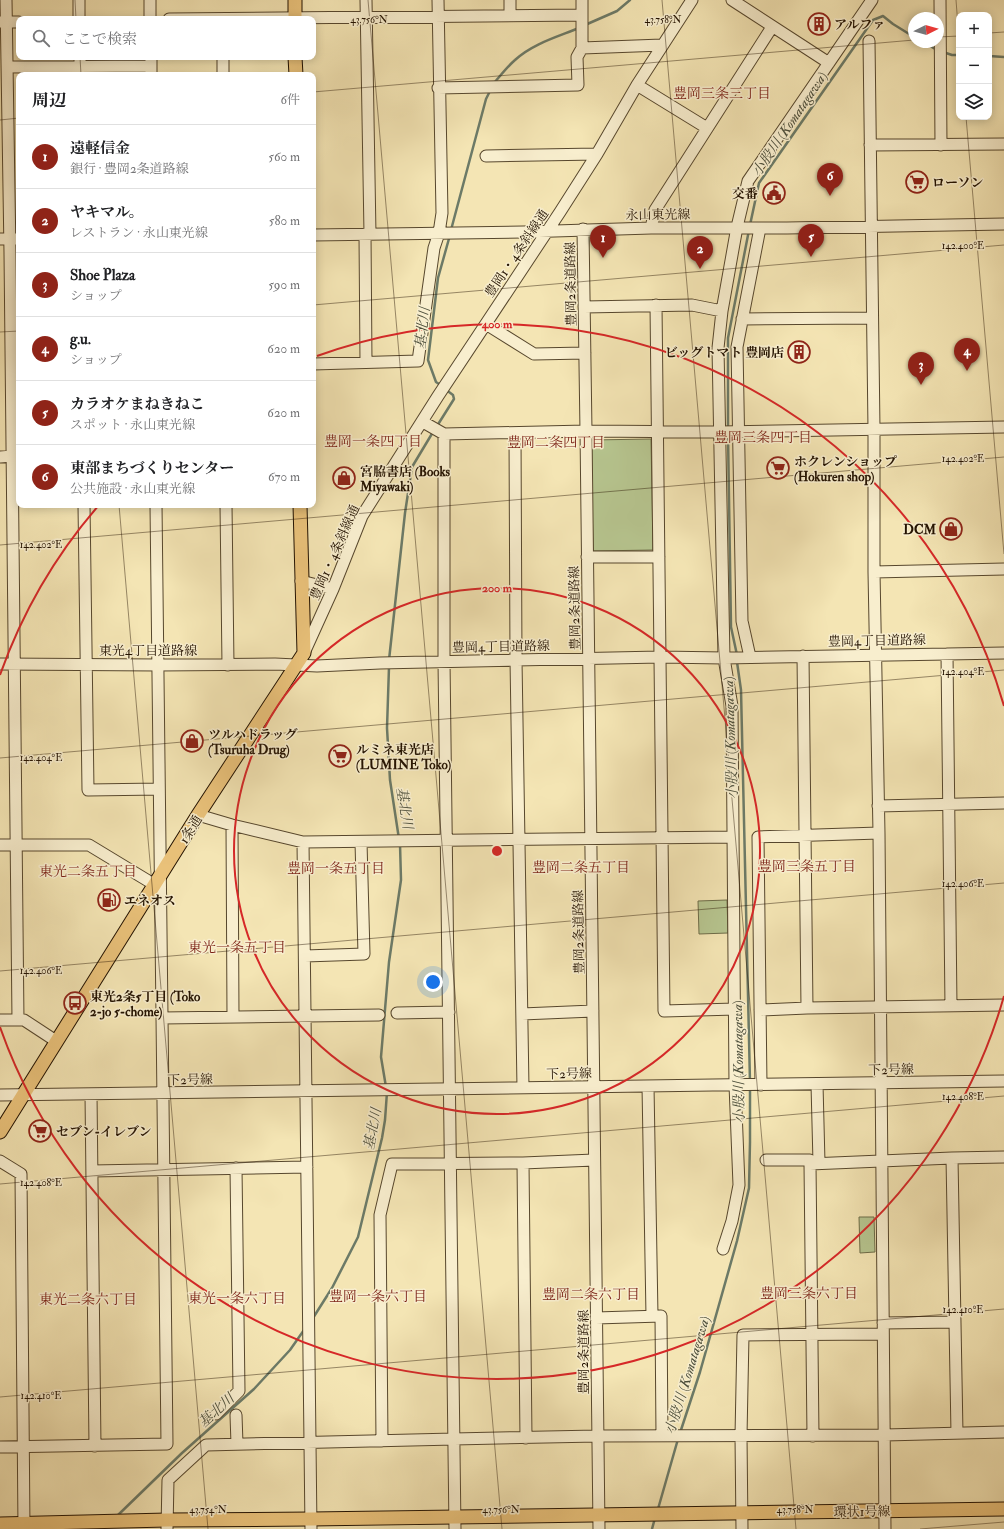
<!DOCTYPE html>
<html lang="ja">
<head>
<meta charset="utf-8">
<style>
  :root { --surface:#fff; --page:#f2f2f2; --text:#202124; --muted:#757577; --line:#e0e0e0; --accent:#8f2418 }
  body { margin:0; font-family:"IM FELL Double Pica","Noto Serif JP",serif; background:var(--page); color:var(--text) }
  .controls { position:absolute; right:12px; top:12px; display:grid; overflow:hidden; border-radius:8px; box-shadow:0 2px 10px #0003 }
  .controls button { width:36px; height:36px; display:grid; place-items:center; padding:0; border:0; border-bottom:1px solid var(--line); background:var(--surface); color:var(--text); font:20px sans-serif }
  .compass { position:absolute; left:908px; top:12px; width:36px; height:36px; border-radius:50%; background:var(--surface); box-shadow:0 2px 10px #0003; rotate:85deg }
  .you { position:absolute; left:433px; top:982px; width:14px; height:14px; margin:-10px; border:3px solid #fff; border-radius:50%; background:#1a73e8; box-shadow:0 0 0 6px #1a73e833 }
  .badge { display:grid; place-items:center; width:26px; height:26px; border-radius:50%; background:var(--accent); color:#fff; font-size:13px; font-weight:700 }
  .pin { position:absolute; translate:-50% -33px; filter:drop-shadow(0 1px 2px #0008) }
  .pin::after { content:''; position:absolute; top:21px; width:14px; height:12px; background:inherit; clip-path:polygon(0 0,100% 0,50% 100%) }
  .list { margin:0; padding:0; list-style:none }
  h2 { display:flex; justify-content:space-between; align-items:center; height:52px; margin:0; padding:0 16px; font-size:17px }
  h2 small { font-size:13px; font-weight:400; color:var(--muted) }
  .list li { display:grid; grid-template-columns:26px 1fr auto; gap:12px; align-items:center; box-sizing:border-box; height:64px; padding:0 16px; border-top:1px solid var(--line) }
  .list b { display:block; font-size:15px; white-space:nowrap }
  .list p { margin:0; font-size:13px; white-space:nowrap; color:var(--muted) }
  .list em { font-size:13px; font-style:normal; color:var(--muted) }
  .icon { flex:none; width:22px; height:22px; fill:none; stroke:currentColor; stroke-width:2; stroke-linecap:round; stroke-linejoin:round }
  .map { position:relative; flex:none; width:1004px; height:1529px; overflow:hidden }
  .search { position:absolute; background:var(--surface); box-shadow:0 2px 10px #0003; left:16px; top:16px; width:300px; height:44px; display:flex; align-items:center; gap:10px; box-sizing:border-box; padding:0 14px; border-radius:8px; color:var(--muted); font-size:15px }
  .panel { position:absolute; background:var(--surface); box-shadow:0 2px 10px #0003; left:16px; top:72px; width:300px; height:436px; border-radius:8px }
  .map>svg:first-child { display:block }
  .green { fill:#b7c690; stroke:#6d6c48 }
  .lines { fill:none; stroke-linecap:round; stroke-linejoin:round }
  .stream { stroke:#6c7a67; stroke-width:2.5 }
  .minor-casing { stroke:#57472d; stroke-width:13 }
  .major-casing { stroke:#231200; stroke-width:15 }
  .minor { stroke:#f8eece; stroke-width:11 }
  .major { stroke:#eac27a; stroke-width:13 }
  .ticks { fill:none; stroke:#231200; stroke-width:1; stroke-opacity:0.45 }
  .ring { fill:none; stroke:#d62828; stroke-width:2 }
  .labels { text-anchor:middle; stroke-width:3; stroke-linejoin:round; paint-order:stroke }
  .poi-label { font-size:13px; font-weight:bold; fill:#231200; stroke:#f8eece; text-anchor:start }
  .street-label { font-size:13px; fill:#231200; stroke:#f8eece }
  .neighbourhood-label { font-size:14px; fill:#7a1f14; stroke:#f8eece }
  .water-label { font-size:14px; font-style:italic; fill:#4d4f3c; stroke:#f8eece }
  .ticks-label { font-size:10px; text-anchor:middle; fill:#231200; stroke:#f8eece; stroke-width:3; stroke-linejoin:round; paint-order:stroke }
  .centre { fill:#d62828; stroke:#f8eece; stroke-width:2 }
  .ring-label { font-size:12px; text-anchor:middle; font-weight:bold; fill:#d62828; stroke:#f8eece; stroke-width:3; stroke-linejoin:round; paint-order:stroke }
</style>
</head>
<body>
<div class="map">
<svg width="1004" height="1529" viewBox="0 0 1004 1529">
  <rect width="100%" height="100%" fill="#f4e5b4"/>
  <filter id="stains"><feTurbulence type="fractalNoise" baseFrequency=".005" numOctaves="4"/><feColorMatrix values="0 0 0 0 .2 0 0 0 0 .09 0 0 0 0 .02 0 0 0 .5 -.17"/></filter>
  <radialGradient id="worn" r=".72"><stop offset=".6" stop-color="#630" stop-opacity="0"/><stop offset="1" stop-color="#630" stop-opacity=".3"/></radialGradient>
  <path class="green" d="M651,439L653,550L593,551L591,440Z
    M727,900L728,933L699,934L698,901Z
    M859,1217H874L875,1252L860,1253Z"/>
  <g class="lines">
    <path class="stream" d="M585,25L617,11L630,0
      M923,42L937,50
      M943,52L952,55H959
      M989,56L1004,57
      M494,83C501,75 507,67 515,60C532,44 557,37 579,28
      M750,225L759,183L873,20L883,16L893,24L914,37
      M451,230L486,99L491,89
      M442,386L436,382L428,360L438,278L450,235
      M437,426L454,399L453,395L445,389
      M728,429V338L749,230
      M728,434L731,627L737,655
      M389,660L405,513L412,467L433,432
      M737,662L741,690L750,1082
      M389,667L387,728L390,780L399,839
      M386,1087L381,1057L389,962L401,880L400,844
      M313,1318L332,1288L358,1237L382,1138L385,1120L387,1092
      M680,1433L700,1372L737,1241L749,1188L750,1142V1087
      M658,1509L678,1439
      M117,1516L182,1453L254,1389L290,1350L304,1330
      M652,1529L655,1518"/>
    <g class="minor-casing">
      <path id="minor" d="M6,0L10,253L18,1020
        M79,0V19
        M150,0V19
        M366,0L370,234
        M510,0V15
        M732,0L829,63
        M940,0L941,145
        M169,19L582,15
        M0,22H19
        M869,41L874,429V572L879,833L885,1529
        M582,48L662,45
        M80,57V75
        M151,57V75
        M223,57V75
        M7,67L151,66
        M637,85L707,128
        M438,88L578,85L577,57L582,48V0
        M870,145L1004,144
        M486,156L597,154
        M651,228L655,210L772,27
        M583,229L586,431L599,1529
        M365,234L366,362
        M313,235L523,232L651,228H787L1004,224
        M0,239H19
        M656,305L664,1011L735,1009
        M584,307L692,305L722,311
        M742,319L872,318
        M486,324L534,354L585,353
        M313,364L418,361L434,248L439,233L442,213L438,0
        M423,422L444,434L586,431L720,432L1004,427
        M515,433L516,660L523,1088
        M444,434V661L455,1529
        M0,457L12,456
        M84,505L88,790L159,789
        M226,505L228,665
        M587,557H659
        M874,572L1004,569
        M301,581L333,589
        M304,653L333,589L362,516L438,396L560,212L597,154L637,85L692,0
        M947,654L951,1006
        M803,656L807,1008
        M750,657L742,621L737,347L760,228
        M0,664L158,665L275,664L317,666L380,663L516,660L660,657L724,658L1004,653
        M878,806L1004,803
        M198,815L232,825L303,842L732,837
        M232,825L233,1017
        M303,842L311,1529
        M0,845H89L155,885
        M305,956L364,954L361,842
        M760,1010L807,1008L1004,1005
        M397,1013L449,1012
        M522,1014L593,1011
        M162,1018L379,1015
        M0,1020H24L56,1041
        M817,1084L819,1163
        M761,1085L758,837L879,833
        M648,1086L652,1316
        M91,1094L95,1446
        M0,1095L1004,1081
        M952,1158L957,1433
        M766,1160H810V1164L952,1158L1004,1157
        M0,1161L21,1174L24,1529
        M523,1163L526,1438
        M810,1164L813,1436
        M92,1171L307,1167
        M723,1249L732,1221L739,1185L735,1085L732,706L724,658L718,348L722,311L737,227L748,181L872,0
        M596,1318L661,1316L662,1436
        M883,1323L955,1322
        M216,1414L239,1391L236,1168
        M236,1415L237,1444
        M382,1441L380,1215L392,1164L523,1163L594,1160
        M0,1447L167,1444L156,505
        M167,1529L168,1480L206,1445L454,1439L597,1436L885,1435L1004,1432
        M742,1529L741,1436L743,1335L883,1334"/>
    </g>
    <g class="major-casing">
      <path id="major" d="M295,0V19
        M295,57L296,75
        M0,1132L198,815L304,653L300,505
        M0,1524L167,1520L311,1519L1004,1509"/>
    </g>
    <use href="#minor" class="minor"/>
    <use href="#major" class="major"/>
  </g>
  <path class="ticks" d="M75,0L76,19M368,0L502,1529M662,0L796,1529M956,0L959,39M989,33L1004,32M938,37L959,36M80,57L81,75M313,92L914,40M966,117L1004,554M0,120L19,118M313,305L1004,245M0,332L19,331M119,505L208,1529M0,545L1004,457M0,758L1004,670M0,971L1004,883M0,1184L1004,1096M0,1397L1004,1309M920,1529L1004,1522"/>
  <g class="ring">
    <circle cx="497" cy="851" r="263"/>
    <path d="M1004 996A527 527 0 0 1 0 1027M0 675A527 527 0 0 1 99 505M317 356A527 527 0 0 1 1004 706"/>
  </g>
  <defs>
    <g id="building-ring" transform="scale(1.15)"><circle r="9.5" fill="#f8eece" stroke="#8f2418" stroke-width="1.5"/><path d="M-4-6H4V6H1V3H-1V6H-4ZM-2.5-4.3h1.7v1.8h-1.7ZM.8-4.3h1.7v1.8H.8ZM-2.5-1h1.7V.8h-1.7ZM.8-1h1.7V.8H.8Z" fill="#8f2418"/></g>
    <g id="supermarket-ring" transform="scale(1.15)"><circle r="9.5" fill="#f8eece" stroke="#8f2418" stroke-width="1.5"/><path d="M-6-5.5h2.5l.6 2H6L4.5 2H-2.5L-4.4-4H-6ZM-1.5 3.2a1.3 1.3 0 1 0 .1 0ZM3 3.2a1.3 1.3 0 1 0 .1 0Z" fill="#8f2418"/></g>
    <g id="civic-ring" transform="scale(1.15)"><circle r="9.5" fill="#f8eece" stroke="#8f2418" stroke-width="1.5"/><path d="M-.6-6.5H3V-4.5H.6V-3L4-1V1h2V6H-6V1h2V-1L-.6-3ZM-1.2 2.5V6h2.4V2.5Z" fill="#8f2418"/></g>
    <g id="shop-ring" transform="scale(1.15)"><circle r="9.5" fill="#f8eece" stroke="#8f2418" stroke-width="1.5"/><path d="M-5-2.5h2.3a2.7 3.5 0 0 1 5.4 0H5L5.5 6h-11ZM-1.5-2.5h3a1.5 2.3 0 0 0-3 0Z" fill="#8f2418"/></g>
    <g id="fuel-ring" transform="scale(1.15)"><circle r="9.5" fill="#f8eece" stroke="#8f2418" stroke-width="1.5"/><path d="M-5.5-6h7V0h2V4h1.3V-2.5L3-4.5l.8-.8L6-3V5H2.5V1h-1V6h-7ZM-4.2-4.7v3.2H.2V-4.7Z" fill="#8f2418"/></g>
    <g id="bus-ring" transform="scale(1.15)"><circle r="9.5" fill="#f8eece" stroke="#8f2418" stroke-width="1.5"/><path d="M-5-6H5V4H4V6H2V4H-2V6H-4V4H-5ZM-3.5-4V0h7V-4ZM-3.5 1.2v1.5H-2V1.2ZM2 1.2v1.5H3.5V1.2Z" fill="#8f2418"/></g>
  </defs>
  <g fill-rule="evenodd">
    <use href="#building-ring" x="819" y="24"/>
    <use href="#supermarket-ring" x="917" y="182"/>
    <use href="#civic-ring" x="774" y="193"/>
    <use href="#building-ring" x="799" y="352"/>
    <use href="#supermarket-ring" x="778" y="468"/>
    <use href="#shop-ring" x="344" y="478"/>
    <use href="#shop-ring" x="951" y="529"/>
    <use href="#shop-ring" x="192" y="741"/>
    <use href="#supermarket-ring" x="340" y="756"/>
    <use href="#fuel-ring" x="109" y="900"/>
    <use href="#bus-ring" x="75" y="1003"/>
    <use href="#supermarket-ring" x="40" y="1131"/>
  </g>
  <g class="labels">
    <g class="poi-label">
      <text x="834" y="29">アルファ</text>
      <text x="932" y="187">ローソン</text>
      <text x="758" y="198" text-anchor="end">交番</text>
      <text x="784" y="357" text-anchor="end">ビッグトマト 豊岡店</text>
      <text x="794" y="466">ホクレンショップ<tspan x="794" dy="15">(Hokuren shop)</tspan></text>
      <text x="360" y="476">宮脇書店 (Books<tspan x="360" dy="15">Miyawaki)</tspan></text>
      <text x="936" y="534" text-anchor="end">DCM</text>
      <text x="208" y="739">ツルハドラッグ<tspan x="208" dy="15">(Tsuruha Drug)</tspan></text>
      <text x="356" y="754">ルミネ東光店<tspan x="356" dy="15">(LUMINE Toko)</tspan></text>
      <text x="124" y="905">エネオス</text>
      <text x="90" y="1001">東光2条5丁目 (Toko<tspan x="90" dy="15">2-jo 5-chome)</tspan></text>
      <text x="56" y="1136">セブン-イレブン</text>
    </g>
    <g class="street-label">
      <text transform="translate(658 214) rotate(-1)" y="5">永山東光線</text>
      <text transform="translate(516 253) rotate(-56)" y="5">豊岡1・4条斜線通</text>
      <text transform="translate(570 284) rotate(-91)" y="5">豊岡2条道路線</text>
      <text transform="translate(334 552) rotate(-66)" y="5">豊岡1・4条斜線通</text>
      <text transform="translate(574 608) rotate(-91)" y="5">豊岡2条道路線</text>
      <text transform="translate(877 640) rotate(-1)" y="5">豊岡4丁目道路線</text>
      <text transform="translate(501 646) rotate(-1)" y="5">豊岡4丁目道路線</text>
      <text x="148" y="655">東光4丁目道路線</text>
      <text transform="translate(190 829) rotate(-58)" y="5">1条通</text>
      <text transform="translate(578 932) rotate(-91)" y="5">豊岡2条道路線</text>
      <text transform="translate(891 1069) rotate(-1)" y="5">下2号線</text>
      <text transform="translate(569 1073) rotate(-1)" y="5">下2号線</text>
      <text transform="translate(190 1079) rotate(-1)" y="5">下2号線</text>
      <text transform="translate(583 1352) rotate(-90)" y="5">豊岡2条道路線</text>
      <text transform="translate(862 1511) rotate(-1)" y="5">環状1号線</text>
    </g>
    <g class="neighbourhood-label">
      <text x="722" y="98">豊岡三条三丁目</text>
      <text x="763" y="442">豊岡三条四丁目</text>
      <text x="373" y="446">豊岡一条四丁目</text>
      <text x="556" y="447">豊岡二条四丁目</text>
      <text x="807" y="871">豊岡三条五丁目</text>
      <text x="581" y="872">豊岡二条五丁目</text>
      <text x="336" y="873">豊岡一条五丁目</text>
      <text x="88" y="876">東光二条五丁目</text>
      <text x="237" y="952">東光一条五丁目</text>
      <text x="809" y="1298">豊岡三条六丁目</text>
      <text x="591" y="1299">豊岡二条六丁目</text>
      <text x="378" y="1301">豊岡一条六丁目</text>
      <text x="237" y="1303">東光一条六丁目</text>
      <text x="88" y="1304">東光二条六丁目</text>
    </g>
    <g class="water-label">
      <text transform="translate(789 124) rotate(-56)" y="5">小股川 (Komatagawa)</text>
      <text transform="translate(422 328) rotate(-83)" y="5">基北川</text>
      <text transform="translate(730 738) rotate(-92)" y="5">小股川 (Komatagawa)</text>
      <text transform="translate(405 808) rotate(81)" y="5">基北川</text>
      <text transform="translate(738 1062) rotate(-91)" y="5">小股川 (Komatagawa)</text>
      <text transform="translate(372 1129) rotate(-79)" y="5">基北川</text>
      <text transform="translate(687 1375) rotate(-73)" y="5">小股川 (Komatagawa)</text>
      <text transform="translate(216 1410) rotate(-42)" y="5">基北川</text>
    </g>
  </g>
  <g class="ticks-label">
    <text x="369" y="23">43.756°N</text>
    <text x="663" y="23">43.758°N</text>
    <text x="963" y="249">142.400°E</text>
    <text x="963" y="462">142.402°E</text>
    <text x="41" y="548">142.402°E</text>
    <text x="963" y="675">142.404°E</text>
    <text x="41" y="761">142.404°E</text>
    <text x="963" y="887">142.406°E</text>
    <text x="41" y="974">142.406°E</text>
    <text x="963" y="1100">142.408°E</text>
    <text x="41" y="1186">142.408°E</text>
    <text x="963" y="1313">142.410°E</text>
    <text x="41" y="1399">142.410°E</text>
    <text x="208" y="1513">43.754°N</text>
    <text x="501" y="1513">43.756°N</text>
    <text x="795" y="1513">43.758°N</text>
  </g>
  <circle cx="497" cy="851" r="6" class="centre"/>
  <g class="ring-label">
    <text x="497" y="328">400 m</text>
    <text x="497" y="592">200 m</text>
  </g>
  <rect width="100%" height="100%" filter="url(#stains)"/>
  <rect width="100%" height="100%" fill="url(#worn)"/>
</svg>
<div class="controls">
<button>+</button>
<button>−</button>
<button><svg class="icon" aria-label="layers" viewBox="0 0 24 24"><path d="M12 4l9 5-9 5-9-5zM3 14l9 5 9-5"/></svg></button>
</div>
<svg class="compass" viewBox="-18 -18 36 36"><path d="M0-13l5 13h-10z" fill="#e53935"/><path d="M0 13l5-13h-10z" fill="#757577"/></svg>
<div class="you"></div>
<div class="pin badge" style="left:603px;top:258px">1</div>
<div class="pin badge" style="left:700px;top:269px">2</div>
<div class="pin badge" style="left:921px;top:385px">3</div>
<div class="pin badge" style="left:967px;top:371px">4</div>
<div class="pin badge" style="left:811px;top:257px">5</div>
<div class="pin badge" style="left:830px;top:196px">6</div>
<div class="search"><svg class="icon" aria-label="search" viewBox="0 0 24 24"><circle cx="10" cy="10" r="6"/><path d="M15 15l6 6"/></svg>ここで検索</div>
<section class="panel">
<h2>周辺<small>6件</small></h2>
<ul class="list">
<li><span class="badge">1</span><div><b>遠軽信金</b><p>銀行 · 豊岡2条道路線</p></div><em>560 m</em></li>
<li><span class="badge">2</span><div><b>ヤキマル。</b><p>レストラン · 永山東光線</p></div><em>580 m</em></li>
<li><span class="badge">3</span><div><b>Shoe Plaza</b><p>ショップ</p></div><em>590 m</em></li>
<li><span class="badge">4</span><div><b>g.u.</b><p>ショップ</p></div><em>620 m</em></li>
<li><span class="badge">5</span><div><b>カラオケまねきねこ</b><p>スポット · 永山東光線</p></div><em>620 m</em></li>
<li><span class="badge">6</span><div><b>東部まちづくりセンター</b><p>公共施設 · 永山東光線</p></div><em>670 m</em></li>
</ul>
</section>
</div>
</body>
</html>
